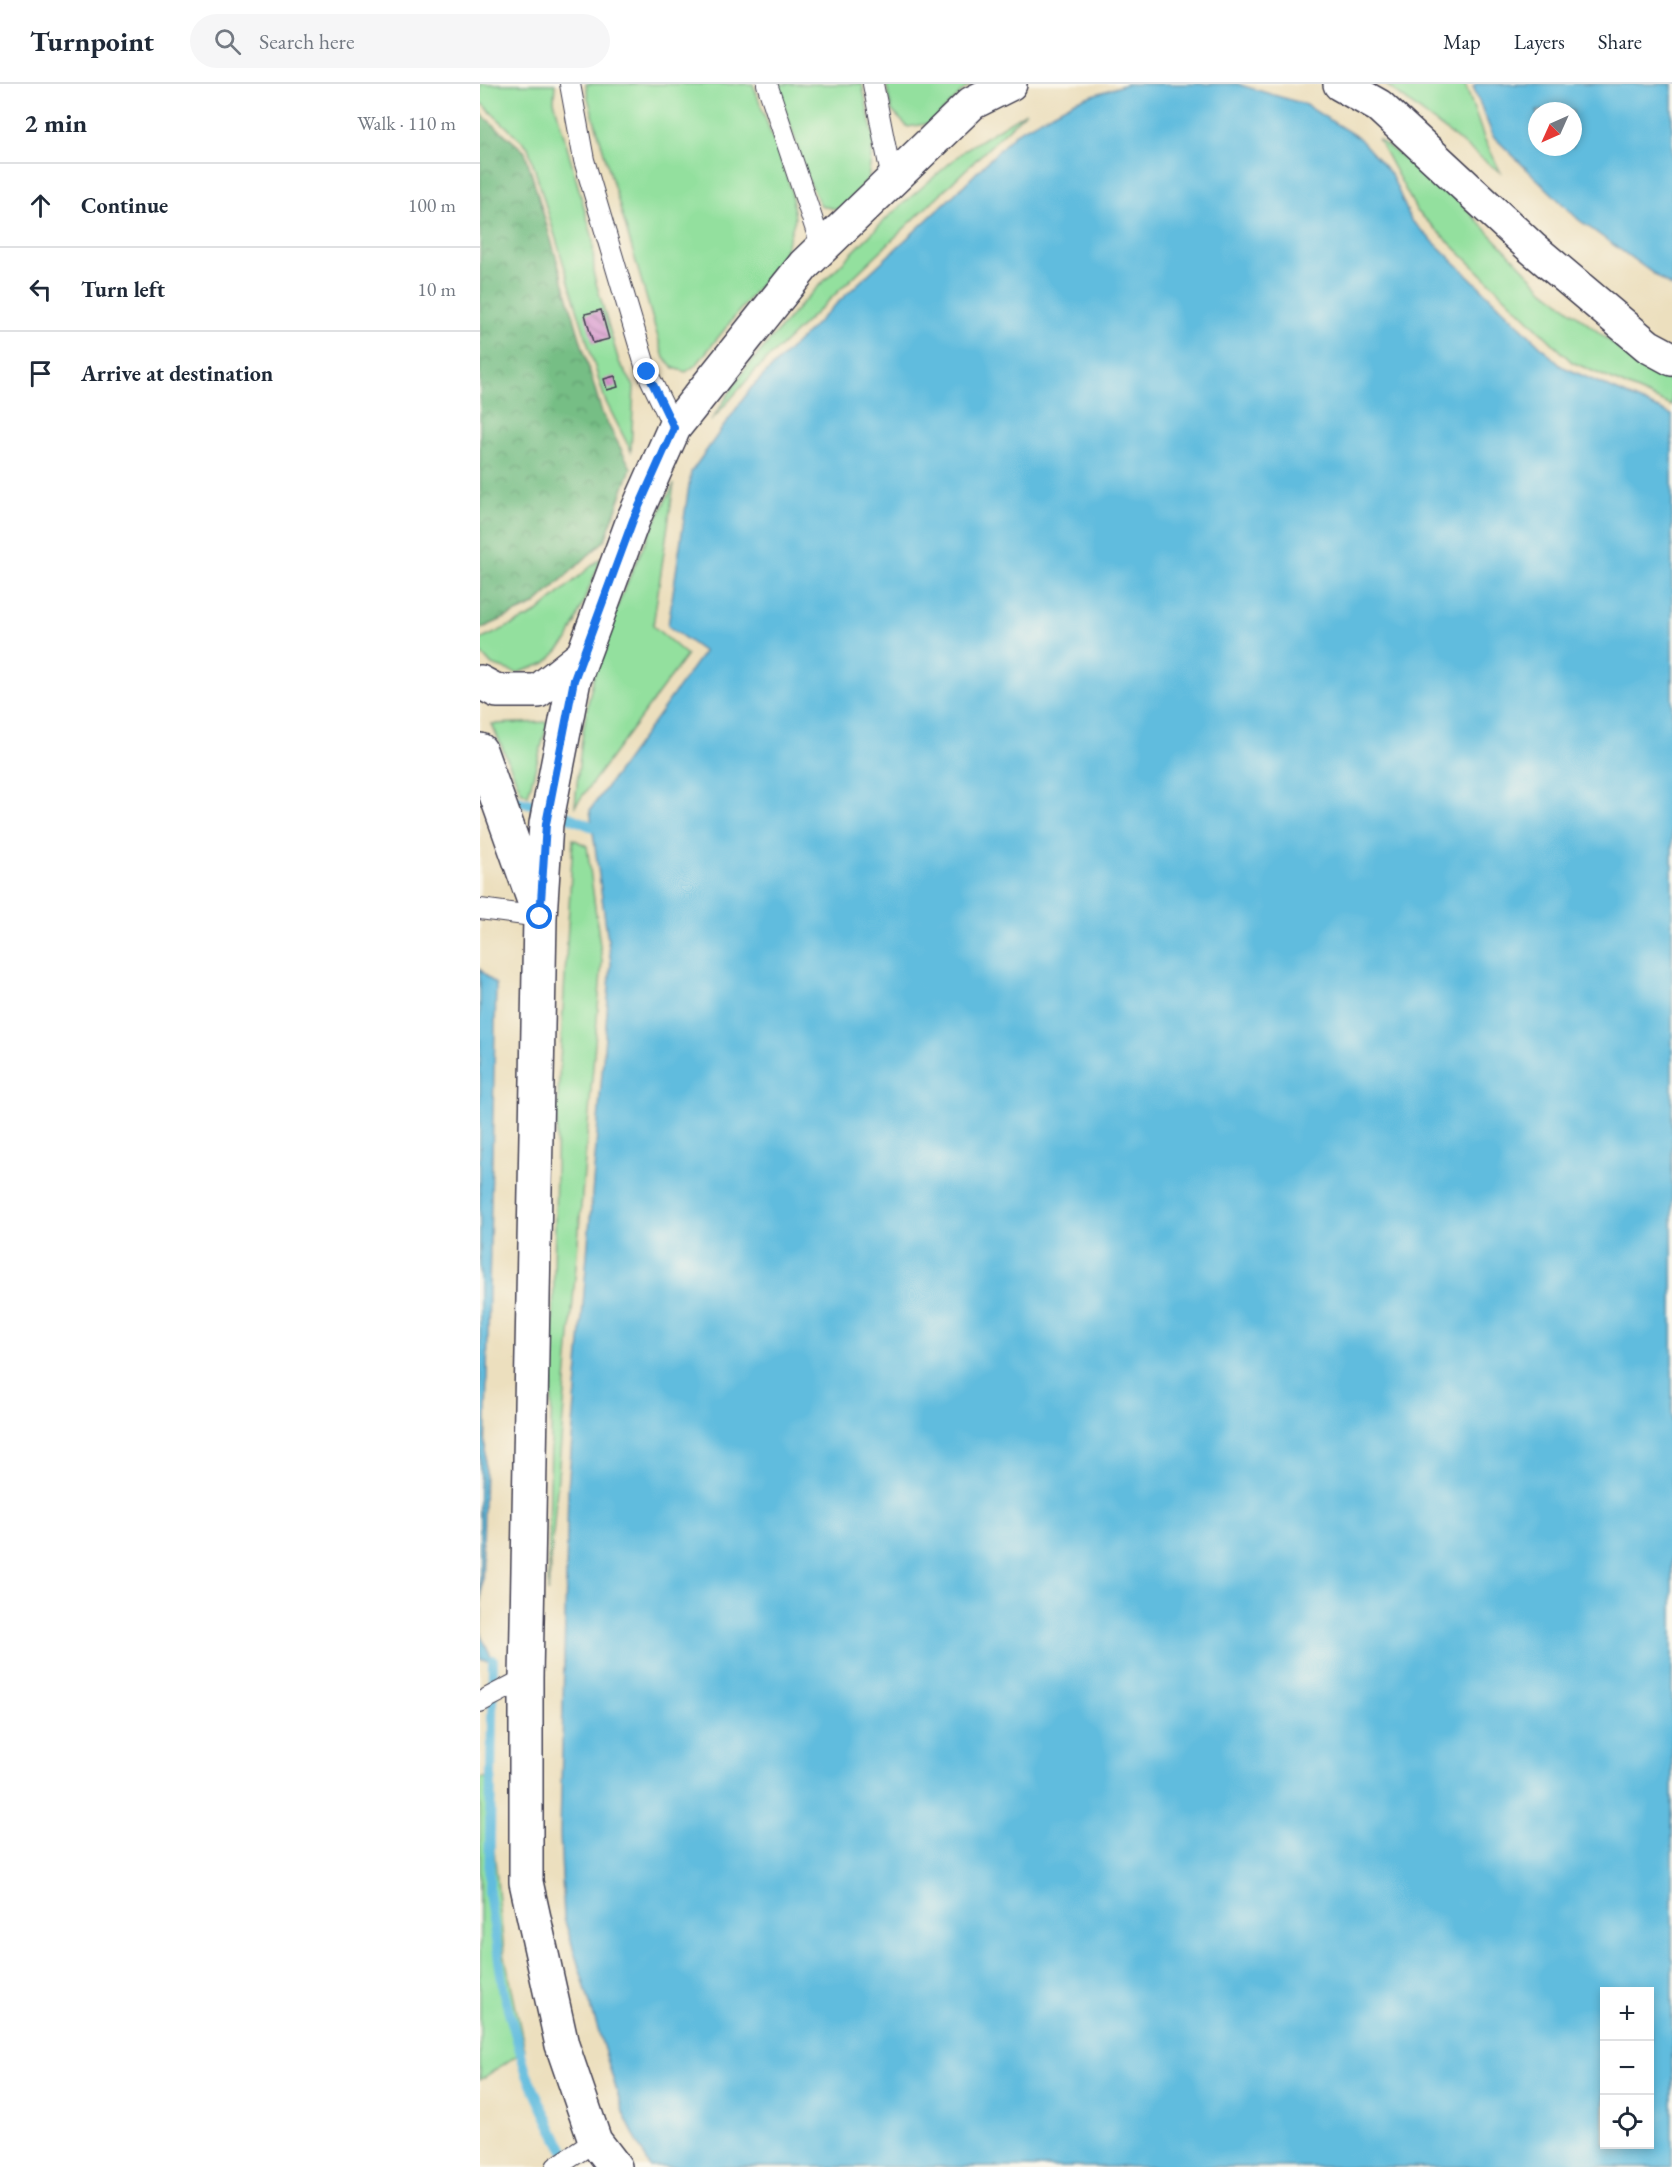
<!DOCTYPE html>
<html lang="en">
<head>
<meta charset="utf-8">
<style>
  :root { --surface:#fff; --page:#f6f6f7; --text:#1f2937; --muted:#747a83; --line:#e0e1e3 }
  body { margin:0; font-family:"EB Garamond",serif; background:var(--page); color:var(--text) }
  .controls { position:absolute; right:18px; bottom:18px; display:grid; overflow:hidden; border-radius:0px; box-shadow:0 3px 9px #0003 }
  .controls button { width:54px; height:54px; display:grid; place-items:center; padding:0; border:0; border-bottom:2px solid var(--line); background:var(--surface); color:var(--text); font:30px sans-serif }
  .compass { position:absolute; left:1048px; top:18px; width:54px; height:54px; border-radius:50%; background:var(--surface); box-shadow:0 3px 9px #0003; rotate:225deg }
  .stop { position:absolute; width:18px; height:18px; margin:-14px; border:4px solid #1a73e8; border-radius:50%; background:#fff }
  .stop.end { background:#1a73e8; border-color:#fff; box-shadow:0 2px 6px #0008 }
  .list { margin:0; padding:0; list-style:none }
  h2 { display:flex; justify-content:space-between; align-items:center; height:78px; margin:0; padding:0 24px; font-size:26px }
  h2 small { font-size:20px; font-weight:400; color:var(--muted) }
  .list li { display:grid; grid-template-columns:39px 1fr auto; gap:18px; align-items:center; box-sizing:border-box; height:84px; padding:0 24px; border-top:2px solid var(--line) }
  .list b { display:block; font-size:22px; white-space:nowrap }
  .list em { font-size:20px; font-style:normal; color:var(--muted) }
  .icon { flex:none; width:33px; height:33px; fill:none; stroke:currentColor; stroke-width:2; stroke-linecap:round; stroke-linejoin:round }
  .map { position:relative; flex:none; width:1192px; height:2083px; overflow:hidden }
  header { display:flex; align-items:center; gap:36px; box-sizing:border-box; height:84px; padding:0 30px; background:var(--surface); border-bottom:2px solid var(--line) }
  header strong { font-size:28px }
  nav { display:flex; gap:33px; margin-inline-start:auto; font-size:21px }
  .search { width:420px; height:54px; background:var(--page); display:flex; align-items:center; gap:15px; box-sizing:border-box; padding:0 21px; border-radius:33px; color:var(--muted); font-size:22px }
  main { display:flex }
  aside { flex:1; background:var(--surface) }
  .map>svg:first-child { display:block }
  .green { fill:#93e09e; stroke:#5a816c; stroke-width:1.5 }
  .forest { fill:url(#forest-crowns); stroke:#4c7060; stroke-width:1.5 }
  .water { fill:#60bcde; stroke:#416f8c; stroke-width:1.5; fill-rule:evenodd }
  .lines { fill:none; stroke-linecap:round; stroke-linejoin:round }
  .stream { stroke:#60bcde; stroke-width:10 }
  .building { fill:url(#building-back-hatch) }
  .service-casing { stroke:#403e4f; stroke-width:22 }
  .minor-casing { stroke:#403e4f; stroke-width:36 }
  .service { stroke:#fff; stroke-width:20 }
  .minor { stroke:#fff; stroke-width:33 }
  .route { stroke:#1a73e8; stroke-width:8 }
</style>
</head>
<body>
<header>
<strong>Turnpoint</strong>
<div class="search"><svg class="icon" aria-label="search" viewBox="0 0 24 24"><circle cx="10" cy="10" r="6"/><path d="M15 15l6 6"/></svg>Search here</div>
<nav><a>Map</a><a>Layers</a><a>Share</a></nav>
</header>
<main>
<aside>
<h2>2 min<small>Walk · 110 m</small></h2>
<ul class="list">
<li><svg class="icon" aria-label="ahead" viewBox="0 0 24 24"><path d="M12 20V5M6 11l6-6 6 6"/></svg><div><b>Continue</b></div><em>100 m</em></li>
<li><svg class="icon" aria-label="left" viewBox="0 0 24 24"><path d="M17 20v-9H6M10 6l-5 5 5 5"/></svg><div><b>Turn left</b></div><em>10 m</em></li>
<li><svg class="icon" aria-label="arrive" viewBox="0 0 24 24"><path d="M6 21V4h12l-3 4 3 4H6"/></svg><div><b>Arrive at destination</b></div></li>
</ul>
</aside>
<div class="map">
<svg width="1192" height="2083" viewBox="0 0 1192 2083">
  <defs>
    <pattern id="forest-crowns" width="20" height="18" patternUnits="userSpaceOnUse" patternTransform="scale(1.5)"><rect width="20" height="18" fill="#76be85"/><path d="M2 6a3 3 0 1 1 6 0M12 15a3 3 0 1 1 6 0" fill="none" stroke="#609a6e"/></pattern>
    <pattern id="building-back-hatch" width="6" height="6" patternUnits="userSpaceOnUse" patternTransform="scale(1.5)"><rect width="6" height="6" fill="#d795cd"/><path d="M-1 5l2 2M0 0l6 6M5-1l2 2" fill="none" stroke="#ae79a8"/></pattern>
  </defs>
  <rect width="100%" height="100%" fill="#fbf7ec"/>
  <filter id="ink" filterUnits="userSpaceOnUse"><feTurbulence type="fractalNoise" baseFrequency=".0167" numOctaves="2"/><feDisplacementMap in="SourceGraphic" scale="12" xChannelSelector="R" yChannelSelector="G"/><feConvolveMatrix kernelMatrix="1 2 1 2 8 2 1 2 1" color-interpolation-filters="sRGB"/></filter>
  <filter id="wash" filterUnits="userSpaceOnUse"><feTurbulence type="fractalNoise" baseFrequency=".008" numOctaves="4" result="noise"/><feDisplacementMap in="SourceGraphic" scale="24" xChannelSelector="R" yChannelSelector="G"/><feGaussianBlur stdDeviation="1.35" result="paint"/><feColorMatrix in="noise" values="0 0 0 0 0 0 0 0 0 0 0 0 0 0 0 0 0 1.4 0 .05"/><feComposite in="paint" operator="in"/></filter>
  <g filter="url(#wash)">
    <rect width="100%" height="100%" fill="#ecdfbe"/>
    <path class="green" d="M0,0H75L74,17L113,155L114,192L139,278L154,302L151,367L125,316L48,63L0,18Z
      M106,0H273L311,105L315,135L303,172L217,280L206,288L194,284L184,274L108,14Z
      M297,0H382L394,55L388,95L360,126L341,122L328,95Z
      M406,0H493L486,4L451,39L428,43L412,27Z
      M905,0H985L1004,54L1021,89Z
      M546,28L276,286L231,337L263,288L322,219L409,132L486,65Z
      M898,55L974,112L1063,205L1161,281L1192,298V322L1092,278L937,127Z
      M194,400L173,542L207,571L95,722C99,675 104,627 117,581C136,517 164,459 194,400Z
      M122,473L88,556L66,579L37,589L12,581L0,568V556L55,530Z
      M68,638L48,711L41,707L12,640Z
      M93,755L107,762L122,877L68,1509L77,1029Z
      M0,1694H12L11,1734L24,1868L45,1966L0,1996Z"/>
    <path class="forest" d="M0,29L45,68L122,329L151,384L125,456L54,521L0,545Z"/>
    <path class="water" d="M646,0H757L824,20L879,54L911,90L931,136L1081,282L1192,331V2083H170L144,2031L84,1834L80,1750L88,1404L131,879L110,726L224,568L188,542L211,388L271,304L352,224L480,105L537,48L595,17ZM1124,1908H1170V2060H1124Z
      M996,0H1192V203L1099,136L1013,52L993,2ZM1057,27H1093V63H1057Z
      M0,885L16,901L1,1551L13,1576L0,1575Z"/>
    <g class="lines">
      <path class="stream" d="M23,712L69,725L113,743
        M13,1576L9,1808L24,1910L47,1991L77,2054L94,2083"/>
    </g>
    <g id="blocks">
      <path class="building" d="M121,226L129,255L113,259L105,230Z
        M135,292L138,303L127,306L124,295Z"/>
    </g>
  </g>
  <g filter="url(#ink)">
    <use href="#blocks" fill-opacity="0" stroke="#403e4f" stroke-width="1.5"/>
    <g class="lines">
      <g class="service-casing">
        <path id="service" d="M90,0L104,76L167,288L194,344
          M287,0L342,164
          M393,0L412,96
          M0,825L60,833
          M0,1618L46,1594
          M76,2083L115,2057"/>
      </g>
      <g class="minor-casing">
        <path id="minor" d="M860,0L899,22L1052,164L1168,262L1192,275
          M0,598L17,607H58L102,572
          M0,666L55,820
          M135,2083L115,2057L82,1961L46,1798V1594L60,833L66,740L94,596L153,436L194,344L324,181L492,19L530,0"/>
      </g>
      <use href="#service" class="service"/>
      <use href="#minor" class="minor"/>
    </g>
  </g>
  <g class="lines" filter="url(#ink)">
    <path class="route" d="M60,833L66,740L94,596L153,436L194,344L167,288"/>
  </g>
</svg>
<div class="controls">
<button>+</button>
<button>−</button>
<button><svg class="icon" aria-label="locate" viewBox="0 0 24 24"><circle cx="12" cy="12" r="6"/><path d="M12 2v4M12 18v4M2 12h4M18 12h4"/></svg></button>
</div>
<svg class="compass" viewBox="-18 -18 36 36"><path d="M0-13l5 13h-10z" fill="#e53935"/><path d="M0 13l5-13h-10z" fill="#747a83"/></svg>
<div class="stop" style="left:60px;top:833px"></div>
<div class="stop end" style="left:167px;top:288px"></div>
</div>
</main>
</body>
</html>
